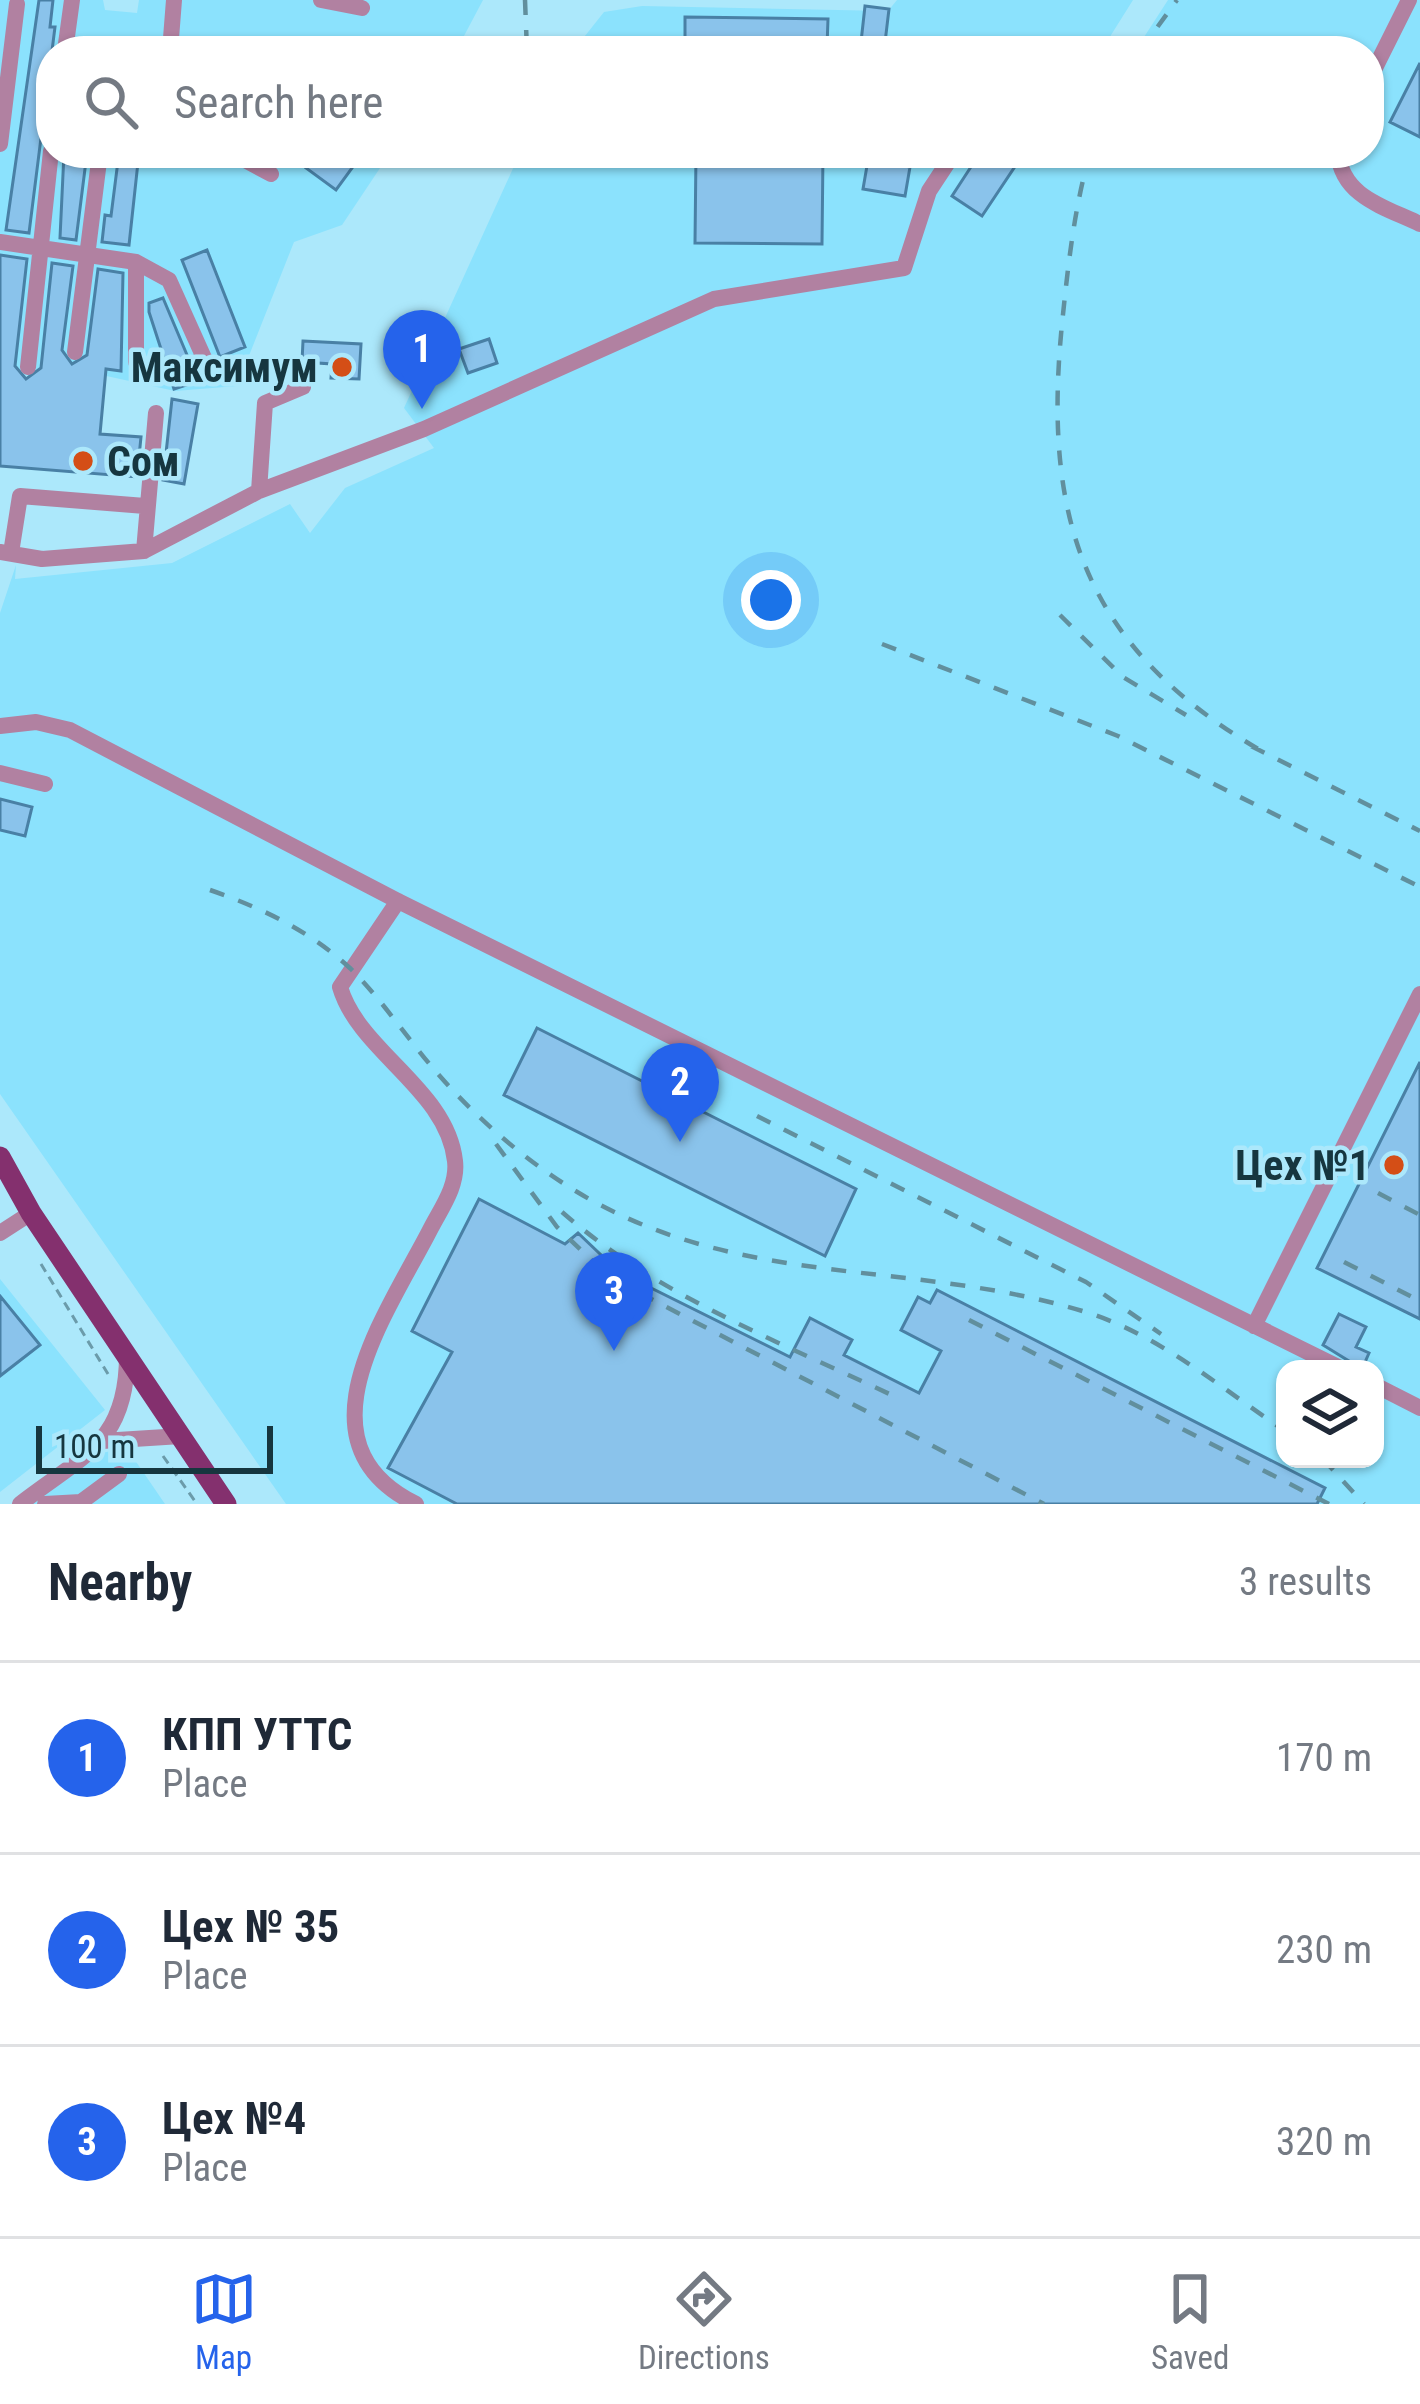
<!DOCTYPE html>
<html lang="en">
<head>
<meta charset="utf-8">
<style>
  :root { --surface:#fff; --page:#f6f6f7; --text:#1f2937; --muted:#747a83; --line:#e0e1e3; --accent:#2563eb }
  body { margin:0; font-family:"Roboto Condensed",sans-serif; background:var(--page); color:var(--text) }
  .controls { position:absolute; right:36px; bottom:36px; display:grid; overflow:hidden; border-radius:24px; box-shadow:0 3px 9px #0004 }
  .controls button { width:108px; height:108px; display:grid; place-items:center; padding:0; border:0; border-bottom:3px solid var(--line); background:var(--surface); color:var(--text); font:60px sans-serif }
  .scale { position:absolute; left:36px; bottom:30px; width:237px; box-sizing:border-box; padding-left:12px; border:6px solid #16363f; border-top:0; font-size:33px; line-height:42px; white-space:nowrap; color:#16363f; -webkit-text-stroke:9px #ace8fb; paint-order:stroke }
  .you { position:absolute; left:771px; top:600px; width:42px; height:42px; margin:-30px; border:9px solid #fff; border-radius:50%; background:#1a73e8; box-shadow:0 0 0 18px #1a73e833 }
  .badge { display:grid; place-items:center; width:78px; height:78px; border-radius:50%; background:var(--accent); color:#fff; font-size:39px; font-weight:700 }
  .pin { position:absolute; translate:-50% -99px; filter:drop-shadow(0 3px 6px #0008) }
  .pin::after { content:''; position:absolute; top:63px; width:42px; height:36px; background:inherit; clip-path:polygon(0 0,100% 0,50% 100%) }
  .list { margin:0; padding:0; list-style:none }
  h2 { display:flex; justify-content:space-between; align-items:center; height:156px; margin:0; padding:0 48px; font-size:51px }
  h2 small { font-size:39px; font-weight:400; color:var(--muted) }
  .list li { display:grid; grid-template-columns:78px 1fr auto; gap:36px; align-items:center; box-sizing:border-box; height:192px; padding:0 48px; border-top:3px solid var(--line) }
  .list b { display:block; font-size:45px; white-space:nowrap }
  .list p { margin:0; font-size:39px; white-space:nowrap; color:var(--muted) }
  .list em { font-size:39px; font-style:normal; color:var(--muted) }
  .icon { flex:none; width:66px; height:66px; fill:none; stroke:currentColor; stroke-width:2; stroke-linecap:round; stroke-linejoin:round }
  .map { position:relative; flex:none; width:1420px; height:1504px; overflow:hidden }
  .search { position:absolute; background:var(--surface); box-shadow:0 3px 9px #0004; left:36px; right:36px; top:36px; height:132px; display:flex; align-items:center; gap:30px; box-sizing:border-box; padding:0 42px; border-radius:48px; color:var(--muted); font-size:45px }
  .sheet { height:732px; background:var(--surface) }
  nav { display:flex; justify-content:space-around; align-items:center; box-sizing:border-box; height:168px; border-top:3px solid var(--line); background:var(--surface); font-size:33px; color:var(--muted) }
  nav a { display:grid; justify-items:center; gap:6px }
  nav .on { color:var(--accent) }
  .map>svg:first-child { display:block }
  .built { fill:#8be2fd; fill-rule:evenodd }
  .building { fill:#8ac3eb; stroke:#4980a5; stroke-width:3 }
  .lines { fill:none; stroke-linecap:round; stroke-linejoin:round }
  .path { stroke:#6b9baa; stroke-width:3; stroke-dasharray:9 6; stroke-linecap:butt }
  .minor { stroke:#b181a1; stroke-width:16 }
  .major { stroke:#84306e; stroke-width:21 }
  .rail { stroke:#618f9d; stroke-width:4.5; stroke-dasharray:15 15; stroke-linecap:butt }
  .poi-dot { fill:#d44e16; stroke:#ace8fb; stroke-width:4.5 }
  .labels { text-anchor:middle; stroke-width:9; stroke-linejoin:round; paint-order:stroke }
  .poi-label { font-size:42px; font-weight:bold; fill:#16363f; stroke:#ace8fb; text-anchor:end }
</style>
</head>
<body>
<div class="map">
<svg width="1420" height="1504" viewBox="0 0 1420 1504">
  <rect width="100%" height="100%" fill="#ace8fb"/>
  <path class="built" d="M0,0H103L105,10L137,13L139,0H483L456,51H51V153H390L342,225L294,242L237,386L175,391L79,370L0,378Z
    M897,0H1133L1101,51H573L604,12L642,6L888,11Z
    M1168,0H1420V1504H286L0,1094V613L16,565L15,579L172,563L290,504L310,533L345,488L434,448L404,408L520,153H1369V51H1135ZM1285,1369H1375V1459H1285Z
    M0,1279L105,1410L0,1492Z
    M126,1447L165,1504H26L87,1457Z"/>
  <path class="building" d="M39,0H53L50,27H55L29,233L6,230Z
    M865,6L889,9L884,51H860Z
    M685,17L828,19L827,47L685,45Z
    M1420,63V137L1390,122Z
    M64,153H87L76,240L60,238Z
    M119,153H139L129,245L102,242L105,215L111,216Z
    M317,153H363L336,190L306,168Z
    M696,153H823L822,244L695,243Z
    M980,153H1024L982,216L952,196Z
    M868,160L910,167L905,196L863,189Z
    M207,250L245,347L220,357L182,260Z
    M0,255L27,259L15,366L26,379L41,368L52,263L73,266L62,350L72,364L87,355L98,269L123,273L121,371L106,369L100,434L141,437L137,477L0,466Z
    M163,298L198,381L174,389L149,312V303Z
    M489,339L497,363L468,373L459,349Z
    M303,341L361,344L359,379L331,378L332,364L302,362Z
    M172,399L198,404L184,484L163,480Z
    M0,799L32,807L25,836L0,830Z
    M537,1028L856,1189L825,1256L504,1095Z
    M1420,1062V1319L1317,1268Z
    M479,1199L565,1244L578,1233L619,1272L790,1357L810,1318L852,1340L844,1355L919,1393L941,1351L901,1330L918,1297L930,1303L937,1290L1325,1488L1317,1504H457L388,1468L452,1352L412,1331Z
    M0,1296L40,1345L0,1376Z
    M1339,1314L1366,1327L1356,1347L1369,1353L1362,1369L1323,1345Z"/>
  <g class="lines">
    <path class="path" d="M41,1264L108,1374
      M163,1456L197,1504"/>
    <path class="minor" d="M321,0L362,8
      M65,51L72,0
      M170,51L174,0
      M1369,80L1409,0
      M0,144L17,4
      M232,153L271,174
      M1338,153C1342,197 1385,207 1420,224
      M0,242L136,262L169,280L209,369
      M136,262V362
      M75,352L100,153
      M28,367L51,151
      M259,491L265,403L303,387
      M144,551L156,413
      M0,552L42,559L144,551L259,491L424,429L714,299L904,268L929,191L954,153
      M11,553L20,496L145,506
      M0,726L36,722L70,730L398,901L1342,1369
      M0,773L45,784
      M398,901L340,987C359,1052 447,1089 455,1161C458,1185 442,1207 431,1228C387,1314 292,1443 416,1504
      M0,1233L31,1213
      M1254,1326L1420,994
      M1375,1385L1420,1408
      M102,1441L181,1436
      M20,1504C83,1455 127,1443 127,1355
      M45,1504L81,1502L119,1474"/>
    <path class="major" d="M0,1157L31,1213L226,1504"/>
    <path class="rail" d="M525,0L527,51
      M1140,51L1177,0
      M1090,153C1074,209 1068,266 1062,324C1042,523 1086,650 1265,753
      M503,167L508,153
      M1060,615L1123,677L1186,715
      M882,644L1118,736L1420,887
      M1251,746L1420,831
      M210,890C262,908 310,931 351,969C381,999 405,1035 432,1067C476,1119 532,1167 591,1200C754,1290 920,1259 1092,1314C1163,1338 1224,1390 1285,1431
      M757,1116L1086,1282L1161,1334
      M496,1144L557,1227L609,1277L1044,1504
      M1378,1193L1420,1215
      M562,1212C659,1297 785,1344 900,1399
      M1344,1262L1420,1301
      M969,1320L1329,1504
      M1323,1459L1364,1504"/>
  </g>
  <g class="poi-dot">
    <circle cx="342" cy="367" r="12"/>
    <circle cx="83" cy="461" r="12"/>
    <circle cx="1394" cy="1165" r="12"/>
  </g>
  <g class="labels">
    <g class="poi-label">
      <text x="318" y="382">Максимум</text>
      <text x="107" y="476" text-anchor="start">Сом</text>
      <text x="1370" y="1180">Цех №1</text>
    </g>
  </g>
</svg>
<div class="controls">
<button><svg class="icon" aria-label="layers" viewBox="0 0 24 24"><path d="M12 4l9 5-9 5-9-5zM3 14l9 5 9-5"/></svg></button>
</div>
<div class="scale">100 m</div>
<div class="you"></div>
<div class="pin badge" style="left:422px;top:409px">1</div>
<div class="pin badge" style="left:680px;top:1142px">2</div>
<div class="pin badge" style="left:614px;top:1351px">3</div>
<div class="search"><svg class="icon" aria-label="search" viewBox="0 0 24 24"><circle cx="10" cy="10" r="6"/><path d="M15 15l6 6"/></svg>Search here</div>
</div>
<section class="sheet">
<h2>Nearby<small>3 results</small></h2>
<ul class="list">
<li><span class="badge">1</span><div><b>КПП УТТС</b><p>Place</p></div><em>170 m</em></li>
<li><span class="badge">2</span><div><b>Цех № 35</b><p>Place</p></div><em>230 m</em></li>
<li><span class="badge">3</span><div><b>Цех №4</b><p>Place</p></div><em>320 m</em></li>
</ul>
</section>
<nav>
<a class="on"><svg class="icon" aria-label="map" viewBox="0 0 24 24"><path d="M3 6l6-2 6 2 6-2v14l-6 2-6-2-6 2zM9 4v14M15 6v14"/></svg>Map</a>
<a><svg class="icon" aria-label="directions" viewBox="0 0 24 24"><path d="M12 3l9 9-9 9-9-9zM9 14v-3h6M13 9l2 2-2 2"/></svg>Directions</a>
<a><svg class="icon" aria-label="saved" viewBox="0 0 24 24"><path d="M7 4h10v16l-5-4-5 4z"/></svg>Saved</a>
</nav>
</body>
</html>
